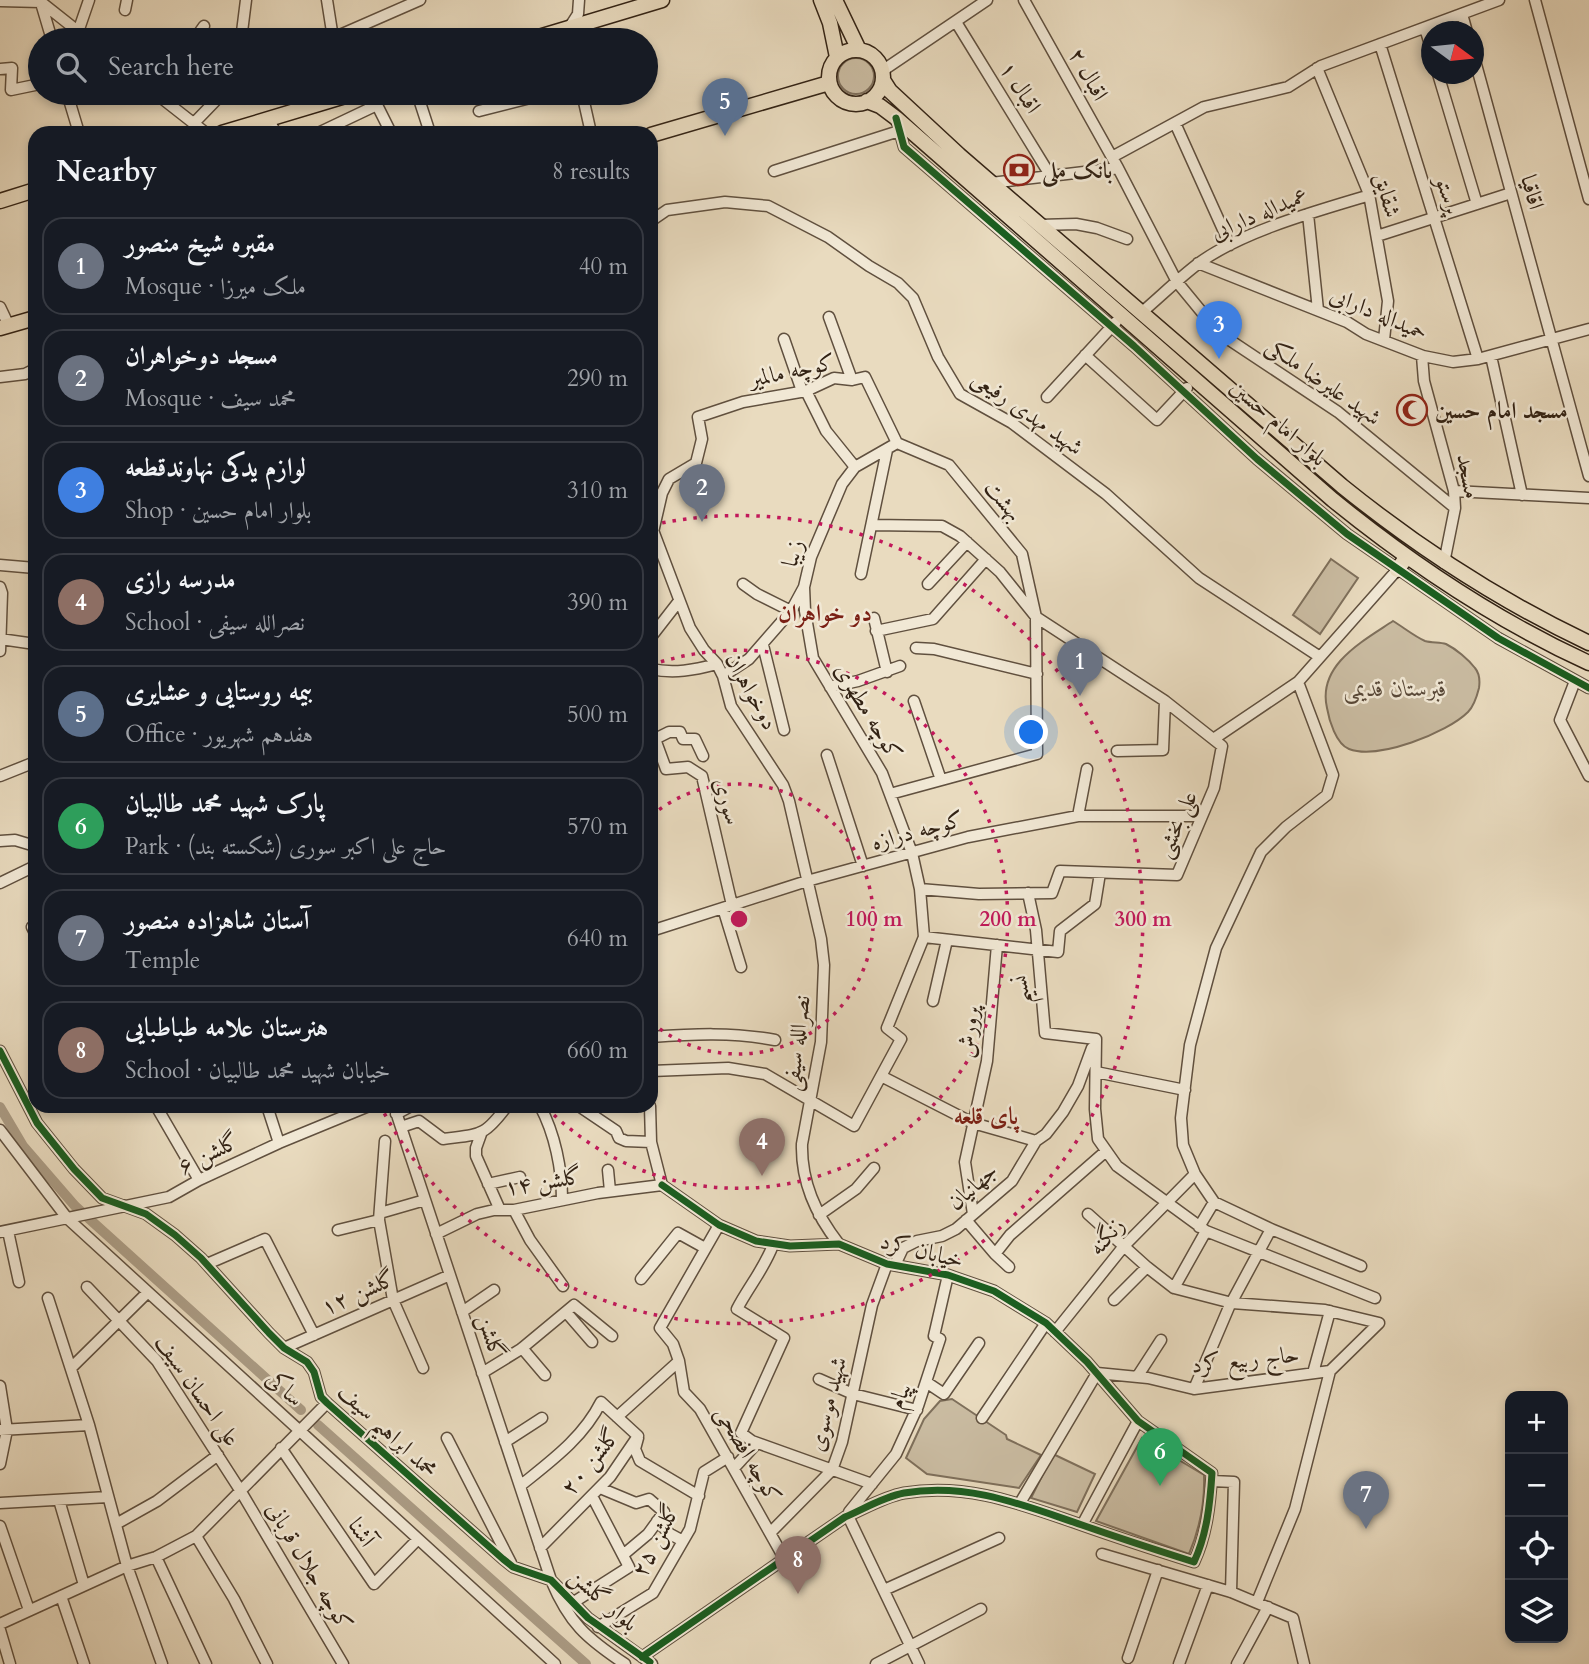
<!DOCTYPE html>
<html lang="en">
<head>
<meta charset="utf-8">
<style>
  :root { --surface:#171b24; --page:#242831; --text:#f1f3f6; --muted:#9ea1a6; --line:#363941; --accent:#c59692 }
  body { margin:0; font-family:Cardo,Amiri,serif; background:var(--page); color:var(--text) }
  .controls { position:absolute; right:21px; bottom:21px; display:grid; overflow:hidden; border-radius:14px; box-shadow:0 4px 10px #0003 }
  .controls button { width:63px; height:63px; display:grid; place-items:center; padding:0; border:0; border-bottom:2px solid var(--line); background:var(--surface); color:var(--text); font:35px sans-serif }
  .compass { position:absolute; left:1421px; top:21px; width:63px; height:63px; border-radius:50%; background:var(--surface); box-shadow:0 4px 10px #0003; rotate:105deg }
  .you { position:absolute; left:1032px; top:733px; width:24px; height:24px; margin:-18px; border:5px solid #fff; border-radius:50%; background:#1a73e8; box-shadow:0 0 0 10px #1a73e833 }
  .badge { display:grid; place-items:center; width:46px; height:46px; border-radius:50%; background:var(--accent); color:#fff; font-size:23px; font-weight:700 }
  .pin { position:absolute; translate:-50% -58px; filter:drop-shadow(0 2px 4px #0008) }
  .pin::after { content:''; position:absolute; top:37px; width:24px; height:21px; background:inherit; clip-path:polygon(0 0,100% 0,50% 100%) }
  .list { margin:0; padding:0; list-style:none }
  h2 { display:flex; justify-content:space-between; align-items:center; height:91px; margin:0; padding:0 28px; font-size:30px }
  h2 small { font-size:23px; font-weight:400; color:var(--muted) }
  .list li { display:grid; grid-template-columns:46px 1fr auto; gap:21px; align-items:center; box-sizing:border-box; height:98px; margin:0 14px 14px; padding:0 14px; border:2px solid var(--line); border-radius:21px }
  .list b { display:block; font-size:26px; white-space:nowrap }
  .list p { margin:0; font-size:23px; white-space:nowrap; color:var(--muted) }
  .list em { font-size:23px; font-style:normal; color:var(--muted) }
  .icon { flex:none; width:38px; height:38px; fill:none; stroke:currentColor; stroke-width:2; stroke-linecap:round; stroke-linejoin:round }
  .map { position:relative; flex:none; width:1589px; height:1664px; overflow:hidden }
  .search { position:absolute; background:var(--surface); box-shadow:0 4px 10px #0003; left:28px; top:28px; width:630px; height:77px; display:flex; align-items:center; gap:18px; box-sizing:border-box; padding:0 24px; border-radius:38px; color:var(--muted); font-size:26px }
  .panel { position:absolute; background:var(--surface); box-shadow:0 4px 10px #0003; left:28px; top:126px; width:630px; height:987px; border-radius:21px }
  .map>svg:first-child { display:block }
  .green { fill:#cabca2; stroke:#7e6f5b; stroke-width:2 }
  .lines { fill:none; stroke-linecap:round; stroke-linejoin:round }
  .canal { stroke:#ab9c85; stroke-width:10 }
  .minor-casing { stroke:#60503f; stroke-width:13 }
  .major-casing { stroke:#322214; stroke-width:17 }
  .minor { stroke:#f1e8d5; stroke-width:10 }
  .major { stroke:#e9dbbf; stroke-width:14 }
  .cycleway-casing { stroke:#f1e8d5; stroke-width:11 }
  .cycleway { stroke:#1b5e20; stroke-width:7 }
  .ring { fill:none; stroke:#c2185b; stroke-width:3.5; stroke-dasharray:3.5 7 }
  .labels { text-anchor:middle; stroke-width:5; stroke-linejoin:round; paint-order:stroke }
  .street-label { font-size:23px; fill:#322214; stroke:#f1e8d5 }
  .poi-label { font-size:23px; font-weight:bold; fill:#322214; stroke:#f1e8d5; text-anchor:start }
  .park-label { font-size:23px; font-style:italic; fill:#584838; stroke:#f1e8d5 }
  .neighbourhood-label { font-size:24px; font-weight:bold; fill:#7a1f14; stroke:#f1e8d5 }
  .centre { fill:#c2185b; stroke:#f1e8d5; stroke-width:3.5 }
  .ring-label { font-size:21px; text-anchor:middle; font-weight:bold; fill:#c2185b; stroke:#f1e8d5; stroke-width:5; stroke-linejoin:round; paint-order:stroke }
</style>
</head>
<body>
<div class="map">
<svg width="1589" height="1664" viewBox="0 0 1589 1664">
  <rect width="100%" height="100%" fill="#e9dbbf"/>
  <filter id="stains"><feTurbulence type="fractalNoise" baseFrequency=".00286" numOctaves="4"/><feColorMatrix values="0 0 0 0 .2 0 0 0 0 .09 0 0 0 0 .02 0 0 0 .5 -.17"/></filter>
  <radialGradient id="worn" r=".72"><stop offset=".6" stop-color="#630" stop-opacity="0"/><stop offset="1" stop-color="#630" stop-opacity=".3"/></radialGradient>
  <path class="green" d="M838 76a18 18 0 1 1 36 0a18 18 0 1 1-36 0Z
    M1331,559L1358,578L1320,634L1293,615Z
    M1393,621C1403,627 1414,636 1425,641C1432,643 1440,642 1446,644C1456,649 1468,659 1475,668C1480,674 1480,681 1479,688C1477,696 1474,706 1468,712C1447,733 1378,760 1349,749C1336,744 1329,720 1327,708C1317,665 1363,641 1393,621Z
    M952,1399L1006,1435L1007,1439L1041,1455L1019,1488L927,1474L906,1458L924,1419L940,1401Z
    M1142,1438L1204,1475C1205,1502 1200,1528 1189,1554L1096,1521Z
    M1053,1454L1095,1474L1077,1512L1031,1498Z"/>
  <g class="lines">
    <path class="canal" d="M0,1107L23,1146L75,1206L301,1410
      M318,1425L586,1664"/>
    <g class="minor-casing">
      <path id="minor" d="M327,0L333,38L420,0
        M1024,0L1118,168L1177,282L1219,333L1338,412L1455,508
        M1535,0L1589,199
        M0,1L41,2L89,40
        M41,3L52,40
        M125,10L127,0
        M1462,14L1467,32
        M956,22L1050,175
        M1425,28L1432,51
        M78,32L89,0
        M194,40L204,26
        M241,40L246,0
        M571,40L569,28L578,14L579,0
        M1380,44L1478,359
        M1474,57L1589,476
        M1317,68L1369,194L1388,301L1384,340
        M0,69L12,68L11,90L40,84
        M882,71L987,0
        M1438,74L1477,204
        M67,93L79,133
        M155,93L206,133
        M371,93L391,133
        M417,93L430,133
        M582,93L591,133
        M479,111L550,93
        M896,118L904,147L1134,346L1257,459L1347,534L1498,638L1589,688
        M268,119L276,133
        M194,123L223,93
        M1175,123L1230,245
        M318,133L377,105
        M1112,157L1204,107L1288,87L1321,66L1499,0
        M774,171L899,131
        M991,183L1118,168
        M1308,214L1318,310
        M651,221L667,210L725,202L768,206L828,237L869,266L898,283L913,298L938,357L960,394L1012,423L1106,494L1199,578L1320,657
        M1040,225L1076,224L1097,228L1127,239
        M1377,236L1511,193
        M1198,263L1347,322L1366,334L1423,356L1453,362L1478,359L1589,329
        M0,307L9,326
        M1141,313C1160,297 1179,278 1199,263C1243,231 1317,211 1370,195
        M829,317L852,380
        M784,339L802,391
        M1085,355L1157,420L1187,388
        M1422,356L1424,381L1454,491L1455,508L1444,563
        M1491,356L1522,495
        M0,377L25,374L35,369
        M806,391L826,431L855,467
        M1047,397L1116,322
        M1454,491L1589,498
        M651,525L690,628L704,650L717,664L723,676L731,706L783,785L789,801L821,939L824,965L821,1042L802,1144C801,1181 816,1215 839,1244
        M872,525L942,526L960,536L1000,572L1036,617L1165,701L1222,746L1214,788L1177,875L1060,871L1052,893L979,894L920,889
        M653,532L662,493L669,479L696,463L702,439L698,417L743,402L806,391L834,378L852,380L865,377L897,443
        M0,565L35,568
        M861,574L887,450
        M743,584L757,594L791,611
        M928,584L967,542
        M0,587L2,593L0,651
        M874,618L887,672
        M876,631L933,619L986,559
        M651,637L679,601
        M0,639L35,644
        M763,645L784,730
        M916,648L934,649L1037,674
        M651,669C674,674 694,670 717,664
        M723,676L749,659L791,611L804,587L811,557L842,484L855,467L897,443
        M1575,681L1560,720L1589,776
        M1298,682L1333,775L1327,795L1286,827L1261,852L1216,948L1190,1045L1181,1118L1183,1145L1195,1174L1214,1202L1271,1229L1361,1266
        M830,687L858,681L900,666
        M914,701L941,780
        M1215,738L1298,682L1397,570
        M655,739L666,769L688,767L702,776L732,905
        M651,741L669,732H680L683,739H695L703,756
        M1117,751L1163,750L1165,701
        M827,755L863,866
        M0,776L35,762
        M890,794L1037,754L1036,617L1022,554L949,465L897,443
        M1078,816L1087,769
        M0,841L15,840L35,846
        M0,883L35,866
        M1028,893L1036,930L1045,1033L1096,1039
        M723,908L741,967
        M35,925L32,927L35,933
        M651,931L807,881L968,837L1078,816H1202
        M924,937L1058,952L1060,931L1095,904L1100,873
        M933,1001L947,940
        M651,1037C693,1034 733,1032 775,1040
        M1096,1039L1095,1109L1098,1139L1117,1166L1206,1231L1375,1298
        M0,1051L37,1123L74,1169L102,1198L146,1214L175,1235L201,1258L269,1333L284,1348L307,1362L314,1372L321,1397L327,1403L503,1559L513,1567L551,1580L588,1618L652,1664
        M651,1071L728,1068L765,1074L854,1126L901,1039L887,1028L924,937L920,889L912,853L882,773L813,658L805,611L804,587
        M1096,1072L1185,1090
        M881,1076L973,1123L1036,1141
        M156,1106L199,1180
        M267,1106L279,1143
        M394,1106L551,1580C569,1623 586,1638 625,1664
        M540,1106C555,1134 562,1169 562,1200
        M579,1106L616,1131L619,1138L626,1141L651,1142
        M650,1106L651,1142L662,1185
        M396,1114L411,1106
        M401,1127L419,1121L443,1139C481,1134 484,1137 507,1106
        M0,1130L67,1218L555,1664
        M481,1134L476,1148V1156L500,1210
        M385,1141L379,1220L393,1300L423,1368
        M608,1170L610,1191
        M488,1184L520,1177
        M514,1210L530,1240L563,1286
        M380,1213L425,1200
        M973,1214L965,1162L987,1061L997,945
        M1088,1214L1147,1267L1174,1288L1232,1303L1325,1310L1379,1323
        M819,1215L856,1189L874,1168
        M966,1220L995,1254L1009,1267
        M719,1225L660,1328L673,1344L679,1361L684,1392L700,1409L784,1558
        M1199,1227L1214,1202
        M338,1230L379,1220
        M8,1231L19,1282
        M0,1232L169,1197L199,1180L279,1143L369,1106
        M436,1234L477,1214L494,1210H514L598,1193L662,1185
        M773,1245C764,1269 749,1286 737,1309L784,1338L741,1433L752,1441L872,1484
        M995,1254L1010,1235L1106,1151
        M207,1264L265,1239L314,1335
        M895,1265L903,1248L917,1241L942,1236L956,1229L1012,1181L1036,1141L1046,1134L1063,1112L1078,1086L1092,1048
        M641,1279L678,1233L705,1248
        M87,1287L157,1361L240,1490L343,1664
        M1174,1288L1206,1231
        M48,1298L89,1425L127,1566L162,1664
        M1114,1300L1147,1267
        M462,1312L494,1290
        M566,1312L592,1342
        M1055,1332L1124,1246L1195,1174
        M284,1348L450,1275
        M522,1348L545,1375
        M71,1368L148,1292
        M482,1373L521,1349L574,1305L612,1336
        M1313,1373L1330,1311
        M1137,1377L1161,1340
        M819,1379L853,1394L917,1410
        M926,1382L944,1394L979,1343
        M0,1386L7,1430L0,1464
        M1194,1389L1229,1307L1271,1229
        M617,1417L679,1361
        M982,1418L1046,1323
        M0,1430L89,1425
        M447,1438L511,1563
        M638,1438L635,1449L640,1461L699,1496
        M505,1442L542,1418
        M281,1448L374,1584L418,1539
        M734,1468L757,1443
        M1212,1481L1234,1482L1231,1592
        M520,1486C551,1461 583,1438 601,1402L638,1436L610,1477L540,1548
        M600,1488L636,1503L649,1499L664,1512L648,1534L623,1555
        M59,1500L84,1585
        M0,1503L108,1497
        M1020,1503L1097,1373L1148,1378L1194,1389L1330,1371L1379,1323
        M849,1512L896,1454L918,1406L940,1339L934,1336L948,1275
        M848,1516L919,1664
        M657,1521L670,1534L683,1541
        M116,1524L157,1501L218,1455
        M1082,1525L1138,1421
        M0,1526L29,1610
        M770,1533L832,1470L842,1442L872,1305L887,1264
        M196,1536L234,1599L267,1664
        M1102,1554L1231,1592L1293,1618L1304,1664
        M156,1557L206,1664
        M884,1590L999,1538
        M61,1596L84,1664
        M574,1602L629,1567L592,1496
        M1257,1602L1295,1509L1330,1371
        M0,1624L127,1566L156,1557L196,1536L327,1403
        M598,1627L653,1593L690,1529L704,1472L728,1457
        M0,1630L10,1664
        M642,1657L845,1517C864,1509 883,1497 904,1493C968,1482 1023,1505 1082,1525C1119,1538 1156,1550 1194,1562C1207,1534 1210,1504 1212,1473L1138,1421L1087,1362L1046,1323L994,1291L948,1275L887,1264L839,1244L790,1246L756,1241L719,1225L662,1185
        M1128,1658L1158,1570
        M876,1664L981,1609
        M1179,1664L1208,1585
        M1237,1664L1268,1607"/>
    </g>
    <g class="major-casing">
      <path id="major" d="M821,0L830,23L837,57
        M835,0L859,50
        M529,40L662,0
        M829 77a27 27 0 1 1 54 0a27 27 0 1 1-54 0Z
        M883,80L890,91L959,155L1342,486C1420,549 1498,600 1589,643
        M867,101L880,106L896,118L1333,500C1413,565 1495,620 1589,663
        M222,133L355,93
        M651,135L829,83
        M0,201L35,190
        M0,328L35,318
        M1397,570L1406,558"/>
    </g>
    <use href="#minor" class="minor"/>
    <use href="#major" class="major"/>
    <g class="cycleway-casing">
      <path id="cycleway" d="M896,118L904,147L1134,346L1257,459L1347,534L1498,638L1589,688
        M0,1051L37,1123L74,1169L102,1198L146,1214L175,1235L201,1258L269,1333L284,1348L307,1362L314,1372L321,1397L327,1403L503,1559L513,1567L551,1580L588,1618L650,1662
        M642,1657L845,1517C864,1509 883,1497 904,1493C968,1482 1023,1505 1082,1525C1119,1538 1156,1550 1194,1562C1207,1534 1210,1504 1212,1473L1138,1421L1087,1362L1046,1323L994,1291L948,1275L887,1264L839,1244L790,1246L756,1241L719,1225L662,1185"/>
    </g>
    <use href="#cycleway" class="cycleway"/>
  </g>
  <g class="ring">
    <path d="M651 816A135 135 0 1 1 651 1022"/>
    <path d="M651 665A269 269 0 1 1 547 1108"/>
    <path d="M652 525A404 404 0 1 1 382 1109"/>
  </g>
  <defs>
    <g id="bank-ring" transform="scale(1.575)"><circle r="9.5" fill="#f1e8d5" stroke="#8f2418" stroke-width="1.5"/><path d="M-6-4H6V4H-6ZM0-2.3a2.3 2.3 0 1 0 0 4.6a2.3 2.3 0 1 0 0-4.6Z" fill="#8f2418"/></g>
    <g id="mosque-ring" transform="scale(1.575)"><circle r="9.5" fill="#f1e8d5" stroke="#8f2418" stroke-width="1.5"/><path d="M3.5-4.9A6 6 0 1 0 3.5 4.9A5 5 0 1 1 3.5-4.9Z" fill="#8f2418"/></g>
  </defs>
  <g fill-rule="evenodd">
    <use href="#bank-ring" x="1019" y="170"/>
    <use href="#mosque-ring" x="1412" y="410"/>
  </g>
  <g class="labels">
    <g class="street-label">
      <text transform="translate(1089 74) rotate(61)" y="8">اقبال ۲</text>
      <text transform="translate(1021 87) rotate(58)" y="8">اقبال ۱</text>
      <text transform="translate(1533 192) rotate(75)" y="8">اقاقیا</text>
      <text transform="translate(1388 195) rotate(75)" y="8">شقایق</text>
      <text transform="translate(1449 195) rotate(73)" y="8">پرستو</text>
      <text transform="translate(1259 213) rotate(-23)" y="8">عمیداله دارابی</text>
      <text transform="translate(1379 313) rotate(23)" y="8">حمیداله دارابی</text>
      <text transform="translate(792 370) rotate(-12)" y="8">کوچه مالمیر</text>
      <text transform="translate(1324 381) rotate(35)" y="8">شهید علیرضا ملکی</text>
      <text transform="translate(1028 412) rotate(35)" y="8">شهید مهدی رفیعی</text>
      <text transform="translate(1279 422) rotate(41)" y="8">بلوار امام حسین</text>
      <text transform="translate(1469 476) rotate(79)" y="8">مسجد</text>
      <text transform="translate(1004 500) rotate(50)" y="8">بهشت</text>
      <text transform="translate(792 553) rotate(-74)" y="8">زیبا</text>
      <text transform="translate(752 691) rotate(61)" y="8">دوخواهران</text>
      <text transform="translate(869 711) rotate(59)" y="8">کوچه مطهری</text>
      <text transform="translate(728 801) rotate(74)" y="8">سوری</text>
      <text transform="translate(1176 824) rotate(-66)" y="8">علی بخشی</text>
      <text transform="translate(917 830) rotate(-15)" y="8">کوچه درازه</text>
      <text transform="translate(1020 990) rotate(-96)" y="8">نسیم</text>
      <text transform="translate(968 1032) rotate(-84)" y="8">پرورش</text>
      <text transform="translate(796 1043) rotate(-83)" y="8">نصرالله سیفی</text>
      <text transform="translate(208 1153) rotate(-26)" y="8">گلشن ۶</text>
      <text transform="translate(543 1181) rotate(-9)" y="8">گلشن ۱۴</text>
      <text transform="translate(972 1186) rotate(-42)" y="8">جهانیان</text>
      <text transform="translate(1106 1236) rotate(-49)" y="8">زنگنه</text>
      <text transform="translate(922 1250) rotate(14)" y="8">خیابان کرد</text>
      <text transform="translate(358 1292) rotate(-24)" y="8">گلشن ۱۲</text>
      <text transform="translate(492 1336) rotate(72)" y="8">گلشن</text>
      <text transform="translate(1245 1359) rotate(-6)" y="8">حاج ربیع کرد</text>
      <text transform="translate(285 1388) rotate(42)" y="8">ساکی</text>
      <text transform="translate(198 1390) rotate(55)" y="8">علی احسان سیف</text>
      <text transform="translate(899 1395) rotate(-69)" y="8">پیام</text>
      <text transform="translate(827 1404) rotate(-76)" y="8">شهید موسوی</text>
      <text transform="translate(388 1430) rotate(43)" y="8">محمد ابراهیم سیف</text>
      <text transform="translate(749 1454) rotate(60)" y="8">کوچه افصحی</text>
      <text transform="translate(590 1461) rotate(-51)" y="8">گلشن ۲۰</text>
      <text transform="translate(362 1532) rotate(56)" y="8">آشنا</text>
      <text transform="translate(655 1540) rotate(-63)" y="8">گلشن ۲۵</text>
      <text transform="translate(310 1566) rotate(59)" y="8">کوچه جلال قربانی</text>
      <text transform="translate(604 1599) rotate(41)" y="8">بلوار گلشن</text>
    </g>
    <g class="poi-label">
      <text x="1042" y="178">بانک ملی</text>
      <text x="1435" y="418">مسجد امام حسین</text>
    </g>
    <g class="park-label">
      <text x="1395" y="696">قبرستان قدیمی</text>
    </g>
    <g class="neighbourhood-label">
      <text x="825" y="621">دو خواهران</text>
      <text x="986" y="1124">پای قلعه</text>
    </g>
  </g>
  <circle cx="739" cy="919" r="10" class="centre"/>
  <g class="ring-label">
    <text x="874" y="926">100 m</text>
    <text x="1008" y="926">200 m</text>
    <text x="1143" y="926">300 m</text>
  </g>
  <rect width="100%" height="100%" filter="url(#stains)"/>
  <rect width="100%" height="100%" fill="url(#worn)"/>
</svg>
<div class="controls">
<button>+</button>
<button>−</button>
<button><svg class="icon" aria-label="locate" viewBox="0 0 24 24"><circle cx="12" cy="12" r="6"/><path d="M12 2v4M12 18v4M2 12h4M18 12h4"/></svg></button>
<button><svg class="icon" aria-label="layers" viewBox="0 0 24 24"><path d="M12 4l9 5-9 5-9-5zM3 14l9 5 9-5"/></svg></button>
</div>
<svg class="compass" viewBox="-18 -18 36 36"><path d="M0-13l5 13h-10z" fill="#e53935"/><path d="M0 13l5-13h-10z" fill="#9ea1a6"/></svg>
<div class="you"></div>
<div class="pin badge" style="left:1080px;top:696px;background:#6b7280">1</div>
<div class="pin badge" style="left:702px;top:522px;background:#6b7280">2</div>
<div class="pin badge" style="left:1219px;top:359px;background:#3f7fe0">3</div>
<div class="pin badge" style="left:762px;top:1176px;background:#8d6e63">4</div>
<div class="pin badge" style="left:725px;top:136px;background:#5c6f8a">5</div>
<div class="pin badge" style="left:1160px;top:1486px;background:#2e9e5b">6</div>
<div class="pin badge" style="left:1366px;top:1529px;background:#6b7280">7</div>
<div class="pin badge" style="left:798px;top:1594px;background:#8d6e63">8</div>
<div class="search"><svg class="icon" aria-label="search" viewBox="0 0 24 24"><circle cx="10" cy="10" r="6"/><path d="M15 15l6 6"/></svg>Search here</div>
<section class="panel">
<h2>Nearby<small>8 results</small></h2>
<ul class="list">
<li><span class="badge" style="background:#6b7280">1</span><div><b>مقبره شیخ منصور</b><p>Mosque · ملک میرزا</p></div><em>40 m</em></li>
<li><span class="badge" style="background:#6b7280">2</span><div><b>مسجد دوخواهران</b><p>Mosque · محمد سیف</p></div><em>290 m</em></li>
<li><span class="badge" style="background:#3f7fe0">3</span><div><b>لوازم یدکی نهاوندقطعه</b><p>Shop · بلوار امام حسین</p></div><em>310 m</em></li>
<li><span class="badge" style="background:#8d6e63">4</span><div><b>مدرسه رازی</b><p>School · نصرالله سیفی</p></div><em>390 m</em></li>
<li><span class="badge" style="background:#5c6f8a">5</span><div><b>بیمه روستایی و عشایری</b><p>Office · هفدهم شهریور</p></div><em>500 m</em></li>
<li><span class="badge" style="background:#2e9e5b">6</span><div><b>پارک شهید محمد طالبیان</b><p>Park · حاج علی اکبر سوری (شکسته بند)</p></div><em>570 m</em></li>
<li><span class="badge" style="background:#6b7280">7</span><div><b>آستان شاهزاده منصور</b><p>Temple</p></div><em>640 m</em></li>
<li><span class="badge" style="background:#8d6e63">8</span><div><b>هنرستان علامه طباطبایی</b><p>School · خیابان شهید محمد طالبیان</p></div><em>660 m</em></li>
</ul>
</section>
</div>
</body>
</html>
